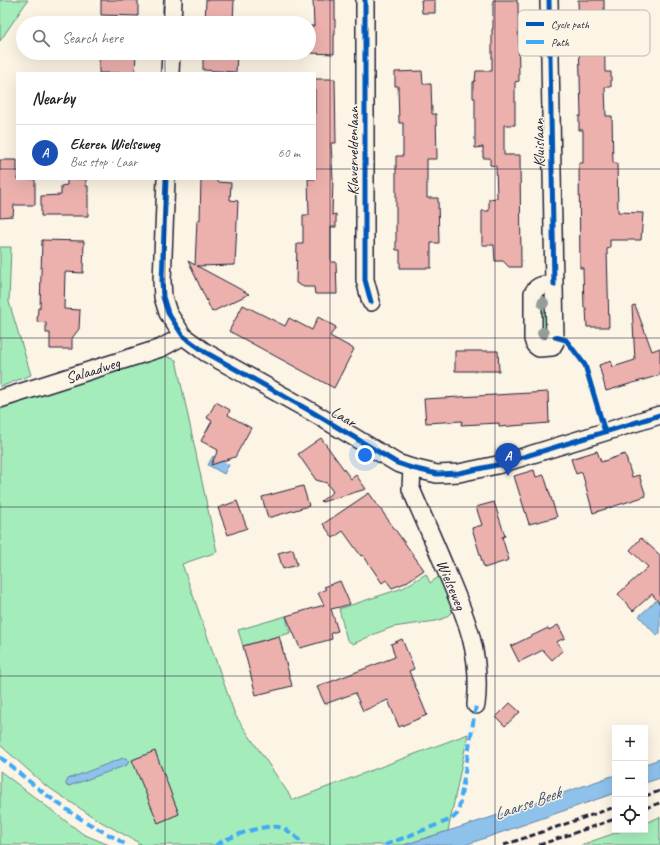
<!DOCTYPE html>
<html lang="en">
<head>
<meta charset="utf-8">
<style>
  :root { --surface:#fff; --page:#f6f6f6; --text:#222; --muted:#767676; --line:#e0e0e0; --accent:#ea580c }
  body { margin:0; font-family:Caveat,sans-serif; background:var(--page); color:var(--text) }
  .controls { position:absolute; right:12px; bottom:12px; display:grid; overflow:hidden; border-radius:0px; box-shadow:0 4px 16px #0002 }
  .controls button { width:36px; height:36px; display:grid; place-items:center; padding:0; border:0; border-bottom:1px solid var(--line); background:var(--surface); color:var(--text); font:20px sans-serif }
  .you { position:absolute; left:365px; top:455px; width:14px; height:14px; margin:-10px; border:3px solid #fff; border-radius:50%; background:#1a73e8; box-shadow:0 0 0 6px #1a73e833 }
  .badge { display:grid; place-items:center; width:26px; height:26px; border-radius:50%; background:var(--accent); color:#fff; font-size:13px; font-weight:700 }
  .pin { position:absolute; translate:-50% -33px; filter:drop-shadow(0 1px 2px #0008) }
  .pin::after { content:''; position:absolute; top:21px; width:14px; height:12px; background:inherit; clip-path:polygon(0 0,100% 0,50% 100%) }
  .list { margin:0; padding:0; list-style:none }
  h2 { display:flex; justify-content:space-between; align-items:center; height:52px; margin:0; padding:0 16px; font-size:17px }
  h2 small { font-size:13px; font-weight:400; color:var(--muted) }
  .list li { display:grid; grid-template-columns:26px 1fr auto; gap:12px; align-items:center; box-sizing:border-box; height:56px; padding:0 16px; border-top:1px solid var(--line) }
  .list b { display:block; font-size:15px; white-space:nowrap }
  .list p { margin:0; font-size:13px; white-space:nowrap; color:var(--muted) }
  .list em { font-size:13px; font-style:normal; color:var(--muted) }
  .icon { flex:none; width:22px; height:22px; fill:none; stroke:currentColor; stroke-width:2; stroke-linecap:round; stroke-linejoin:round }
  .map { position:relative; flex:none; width:660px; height:845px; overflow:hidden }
  .search { position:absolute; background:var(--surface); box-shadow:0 4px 16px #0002; left:16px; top:16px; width:300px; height:44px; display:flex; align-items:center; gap:10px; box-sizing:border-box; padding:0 14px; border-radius:22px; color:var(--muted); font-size:15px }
  .panel { position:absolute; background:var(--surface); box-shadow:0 4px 16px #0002; left:16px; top:72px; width:300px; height:108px; border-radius:0px }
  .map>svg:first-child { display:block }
  .green { fill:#a4edbb; stroke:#63887b }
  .water { fill:#8ec2eb; stroke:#6382a5 }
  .building { fill:#ecb1ad; stroke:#22223b }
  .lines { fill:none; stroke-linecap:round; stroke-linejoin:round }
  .minor-casing { stroke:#22223b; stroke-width:20 }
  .minor { stroke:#fcf5e5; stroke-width:17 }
  .rail { stroke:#22223b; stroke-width:3; stroke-dasharray:6 3; stroke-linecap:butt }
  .quiet { stroke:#3fa9f5; stroke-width:4; stroke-dasharray:8 4; stroke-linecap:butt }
  .cycleway-casing { stroke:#fcf5e5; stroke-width:8 }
  .cycleway { stroke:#0057b8; stroke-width:5 }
  .tree { fill:#969d99 }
  .grid { fill:none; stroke:#22223b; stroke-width:1; stroke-opacity:0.55 }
  .labels { text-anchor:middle; stroke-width:3; stroke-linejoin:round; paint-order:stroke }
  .street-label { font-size:16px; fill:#22223b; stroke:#fcf5e5 }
  .water-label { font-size:17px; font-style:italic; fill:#425270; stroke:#fcf5e5 }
  .key { fill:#fcf5e5; stroke:#bbb6b2; stroke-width:1 }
  .key-label { font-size:11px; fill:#22223b }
</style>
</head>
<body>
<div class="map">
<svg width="660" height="845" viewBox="0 0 660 845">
  <rect width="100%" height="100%" fill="#fcf5e5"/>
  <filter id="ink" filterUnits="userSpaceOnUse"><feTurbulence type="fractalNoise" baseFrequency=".025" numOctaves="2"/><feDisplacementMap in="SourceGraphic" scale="8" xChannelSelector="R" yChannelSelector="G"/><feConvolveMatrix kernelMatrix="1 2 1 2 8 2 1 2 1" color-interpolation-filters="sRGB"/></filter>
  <g filter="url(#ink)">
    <path class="green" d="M0,0H28L0,41Z
      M0,247H11L9,302L31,375L0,387Z
      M542,295L547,297V338L545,340L540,339V296Z
      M165,356L176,360L217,552L182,564L235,715L293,800L468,734L448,831L404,845H137L141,844L96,819L45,785L0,745V406Z
      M426,574L430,583L443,574L455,608C450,615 444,619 436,621L393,627L377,633L353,644L347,640L339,609L403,588Z
      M286,616L290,633L243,646L238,630Z
      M0,771L83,834L109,845H0Z
      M660,817V845H581L624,830H645V823Z"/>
    <path class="water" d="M213,456L229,465L224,474L208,465Z
      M660,597V633L657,636L639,616Z
      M123,758H127L129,761L127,765L69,786L66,785V783L68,779Z
      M660,759V778L645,783V764Z
      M615,775V793L465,845H404L511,811Z"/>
    <path class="building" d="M101,0H136L138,1V16L101,15Z
      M206,0H234L233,23H205Z
      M313,0H335V35H334V54L309,53L310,26H314Z
      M421,0H435V13H422Z
      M493,0H517V3H518L519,81L515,82V125H504V155H520L521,267H509L503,261H495L494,245H482V211H489V199L497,198L496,166L490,165V158H483V147L475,148V98H473V82L475,81L476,71H492V29H493Z
      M578,0H604L605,72H611V87H605L606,116H612L613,163H617L618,212L643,213L641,240H610V248L607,249L609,327H587L586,308H584L583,268H580L579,163H583V130H579V116H581Z
      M99,53H136L135,73H99Z
      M208,53H237L236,72L203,70V58L208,57Z
      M422,71L423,84H431L432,114H436L437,159H427V198H438L439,243H431V268H400V250H396V156H403V123H399L398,86H395V72Z
      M315,79H335L336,143H331L333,179L332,215L336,214V227H331V262H336L337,294H315L314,287H304L296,283L297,244H303V215H309L308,179H315Z
      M0,160H17V179H35V205H14L13,216L0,217Z
      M67,179H86V186H88V216H41V196L61,195V186L67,185Z
      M201,179H217V182L231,183L230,200L238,201L235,265L197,266L249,294L212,312L188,261L195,265L197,220H200Z
      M42,240L84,241L83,273L65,272L64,309L80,310L79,329L72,338V349H50V333H46V323L37,322L38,308H40Z
      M243,305L285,326L289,318L312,330L318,317L336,327L330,336L354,349L334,388L229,331Z
      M635,305L652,351L660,348V375L606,391L599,365L611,361L613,367L635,360L632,306Z
      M455,351H498L499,371H455Z
      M548,392L549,423L499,427V423L461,425L462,421L426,423L424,399Z
      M216,402L230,410L228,415L251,428L235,457L211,465L218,450L201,441L212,421L207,418Z
      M321,438L351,479L356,475L366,489L322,502L321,501L333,492L327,483L316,480L298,454Z
      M597,451L601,462L625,454L632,477L639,475L646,496L593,513L582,472L576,474L571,459Z
      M534,470L536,477L544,475L557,517L529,524L514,476Z
      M303,486L309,506L268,518L262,497Z
      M369,493L424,570L405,583L392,588L386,580L382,583L363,555L361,556L343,531L333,538L323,524Z
      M237,501L247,528L228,535L218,508Z
      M494,502L505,536L502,537L509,560L484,568L472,528L482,525L476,507Z
      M641,538L660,555V604L652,594L633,611L618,594L648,567L630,550Z
      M293,549L297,565L283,569L278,553Z
      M340,581L350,604L340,607L331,609L338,631L331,633L332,639L300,648L286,616L324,605L318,593L326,589L324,587Z
      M558,625L565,638L556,642L563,650L552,660L543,650L519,662L511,646L548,628L549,630Z
      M279,636L292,686L256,695L243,646Z
      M402,639L414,669L409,671L427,715L399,727L388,700L363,711L355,693L325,704L317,687L395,657L391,644Z
      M510,703L520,712L505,726L496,717Z
      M155,751L179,814L158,823L132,760Z"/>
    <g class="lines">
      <g class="minor-casing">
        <g id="minor">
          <path d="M365,0V280L371,302"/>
          <path d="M549,0L555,342L552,347L539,348L535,345L533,339V293C538,284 544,285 554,285"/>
          <path d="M172,23L173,0"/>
          <path d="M170,73L171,53"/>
          <path d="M166,179L162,281L163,297L168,313L183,336L205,352L312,412L397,463L412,468L437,474L459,473L497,465L660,415"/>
          <path id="s1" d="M0,399L161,348L183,336"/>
          <path id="s2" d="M412,468L411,489C422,515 434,541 445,568C465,615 482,652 476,705"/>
        </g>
      </g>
      <use href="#minor" class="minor"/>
      <path class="rail" d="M645,796L660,791
        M645,808L660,803
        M504,845L615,807
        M539,845L615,819"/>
      <path class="quiet" d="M0,757C27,780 55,803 86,822C99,830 113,836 126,845
        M216,845C228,837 264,824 278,827C288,829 297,837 303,845
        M385,845L452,819L457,814L459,808L476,705"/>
      <g class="cycleway-casing">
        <path id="cycleway" d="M365,0V280L371,302
          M549,0L554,285
          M166,179L162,281L163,297L168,313L183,336L205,352L312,412L397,463L412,468L437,474L459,473L497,465L660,415
          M555,337L566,340L585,365L605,432"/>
      </g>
      <use href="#cycleway" class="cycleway"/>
    </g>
    <g class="tree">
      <circle cx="543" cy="303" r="6"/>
      <circle cx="543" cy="333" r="6"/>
    </g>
  </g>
  <path class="grid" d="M165,0V23M330,0V845M495,0V845M165,53V73M0,169H17M315,169H660M165,179V845M0,338H660M0,507H660M0,676H660"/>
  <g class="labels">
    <g class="street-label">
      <text transform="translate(538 143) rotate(-91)" y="6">Kluislaan</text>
      <text transform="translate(352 151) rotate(-90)" y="6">Klaverveldenlaan</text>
      <text dy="6" stroke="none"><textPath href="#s1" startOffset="97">Salaadweg</textPath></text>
      <text transform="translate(344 416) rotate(31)" y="6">Laar</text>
      <text dy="6" stroke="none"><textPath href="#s2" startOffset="125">Wielseweg</textPath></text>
    </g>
    <g class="water-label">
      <text transform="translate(527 803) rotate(-19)" y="6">Laarse Beek</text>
    </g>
  </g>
  <rect x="518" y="10" width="132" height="46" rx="6" class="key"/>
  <rect x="526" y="22" width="18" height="4" fill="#0057b8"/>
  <rect x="526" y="40" width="18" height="4" fill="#3fa9f5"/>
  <g class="key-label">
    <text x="551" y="28">Cycle path</text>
    <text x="551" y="46">Path</text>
  </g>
</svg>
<div class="controls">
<button>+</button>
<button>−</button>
<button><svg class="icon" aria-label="locate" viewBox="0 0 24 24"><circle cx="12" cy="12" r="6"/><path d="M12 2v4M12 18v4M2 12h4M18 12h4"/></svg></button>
</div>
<div class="you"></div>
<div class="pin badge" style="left:508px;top:476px;background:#1a4fb4">A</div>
<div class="search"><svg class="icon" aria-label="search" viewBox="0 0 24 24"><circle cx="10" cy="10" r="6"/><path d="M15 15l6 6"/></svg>Search here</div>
<section class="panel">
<h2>Nearby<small></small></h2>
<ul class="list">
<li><span class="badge" style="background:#1a4fb4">A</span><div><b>Ekeren Wielseweg</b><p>Bus stop · Laar</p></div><em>60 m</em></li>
</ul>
</section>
</div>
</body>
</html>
